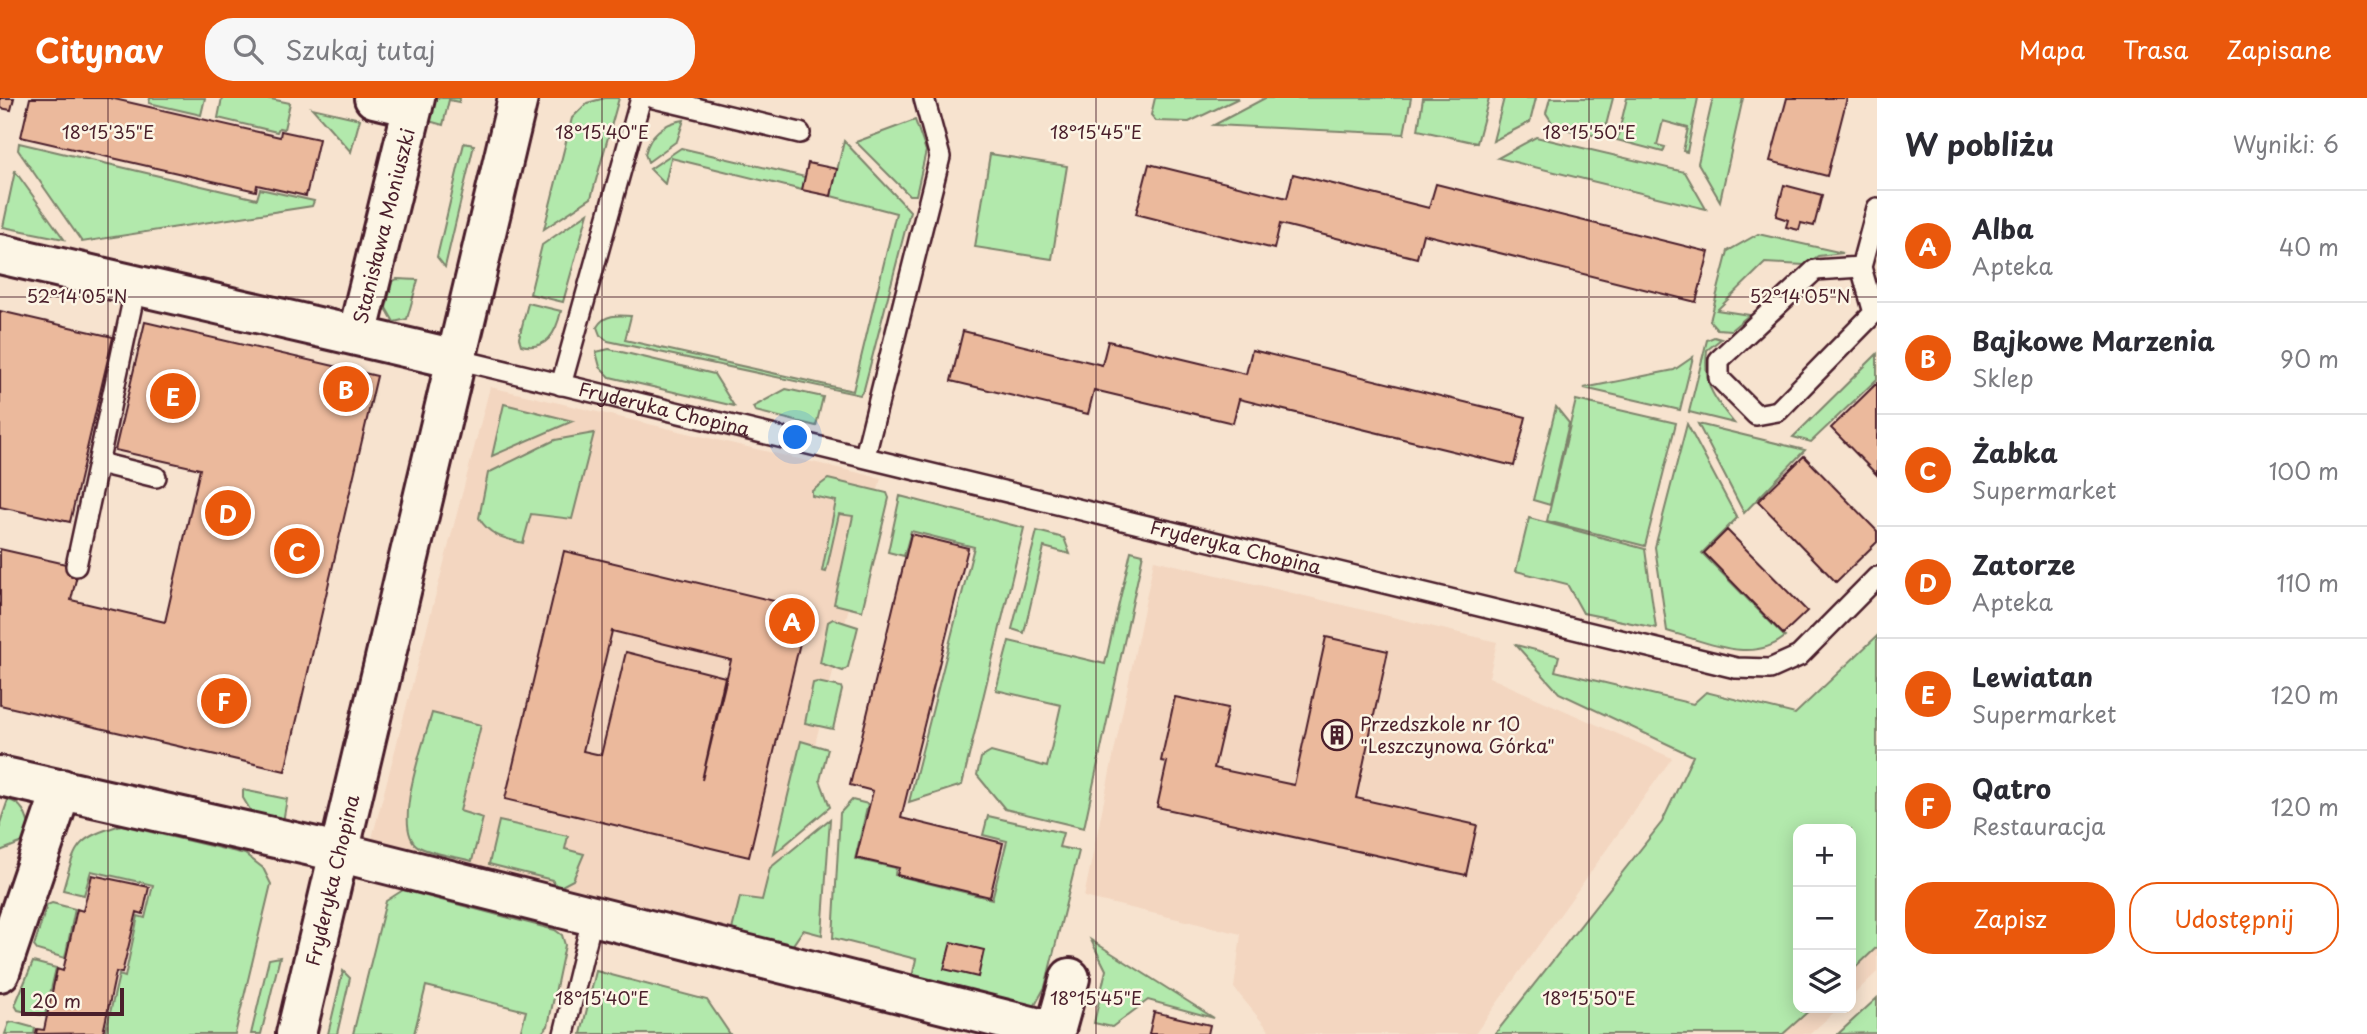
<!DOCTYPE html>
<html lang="pl">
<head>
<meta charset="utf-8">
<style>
  :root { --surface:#fff; --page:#f7f7f7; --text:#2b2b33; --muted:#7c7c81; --line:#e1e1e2; --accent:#ea580c }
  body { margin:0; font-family:"Playpen Sans",sans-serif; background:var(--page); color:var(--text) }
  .controls { position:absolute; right:21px; bottom:21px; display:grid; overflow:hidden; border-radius:14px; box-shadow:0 4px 18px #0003 }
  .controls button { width:63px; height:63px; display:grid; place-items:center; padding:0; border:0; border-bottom:2px solid var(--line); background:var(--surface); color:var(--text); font:35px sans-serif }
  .scale { position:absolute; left:21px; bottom:18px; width:103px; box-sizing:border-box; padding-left:7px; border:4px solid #4a1f2b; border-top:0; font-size:19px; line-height:24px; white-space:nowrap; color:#4a1f2b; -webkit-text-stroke:5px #fcf5e5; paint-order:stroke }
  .you { position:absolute; left:796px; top:340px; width:24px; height:24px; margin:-18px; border:5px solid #fff; border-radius:50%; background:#1a73e8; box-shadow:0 0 0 10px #1a73e833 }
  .badge { display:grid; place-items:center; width:46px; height:46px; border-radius:50%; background:var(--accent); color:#fff; font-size:23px; font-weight:700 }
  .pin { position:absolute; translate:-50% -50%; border:4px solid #fff; box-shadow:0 2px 7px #0006 }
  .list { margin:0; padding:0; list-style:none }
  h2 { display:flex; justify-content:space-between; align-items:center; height:91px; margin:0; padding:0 28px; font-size:30px }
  h2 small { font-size:23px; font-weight:400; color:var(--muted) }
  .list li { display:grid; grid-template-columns:46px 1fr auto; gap:21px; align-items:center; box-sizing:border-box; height:112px; padding:0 28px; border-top:2px solid var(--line) }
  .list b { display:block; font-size:26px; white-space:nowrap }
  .list p { margin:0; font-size:23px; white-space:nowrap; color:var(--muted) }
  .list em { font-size:23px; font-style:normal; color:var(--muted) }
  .actions { display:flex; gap:14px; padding:21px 28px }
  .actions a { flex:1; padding:16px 0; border:2px solid var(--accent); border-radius:28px; text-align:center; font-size:24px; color:var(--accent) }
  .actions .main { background:var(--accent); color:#fff }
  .icon { flex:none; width:38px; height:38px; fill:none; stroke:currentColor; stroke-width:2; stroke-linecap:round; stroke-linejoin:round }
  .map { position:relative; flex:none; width:1877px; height:936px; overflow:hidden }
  header { display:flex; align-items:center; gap:42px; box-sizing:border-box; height:98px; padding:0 35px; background:var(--accent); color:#fff }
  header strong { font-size:33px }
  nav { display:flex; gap:38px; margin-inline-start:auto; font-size:24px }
  .search { width:490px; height:63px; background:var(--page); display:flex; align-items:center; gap:18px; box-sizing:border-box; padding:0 24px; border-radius:28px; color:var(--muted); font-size:26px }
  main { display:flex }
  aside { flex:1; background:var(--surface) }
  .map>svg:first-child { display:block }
  .built { fill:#f3d6c0 }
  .green { fill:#b2e9ac; stroke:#7e846c; stroke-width:2 }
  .building { fill:#ebb99c; stroke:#4a1f2b; stroke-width:2; fill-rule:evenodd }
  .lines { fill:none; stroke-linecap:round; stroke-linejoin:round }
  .lane-casing { stroke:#4a1f2b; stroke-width:24 }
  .street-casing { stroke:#4a1f2b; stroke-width:44 }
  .secondary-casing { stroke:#4a1f2b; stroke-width:44 }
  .lane { stroke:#fcf5e5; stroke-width:19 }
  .street { stroke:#fcf5e5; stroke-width:38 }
  .secondary { stroke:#fcf5e5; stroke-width:38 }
  .ticks { fill:none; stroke:#4a1f2b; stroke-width:2; stroke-opacity:0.45 }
  .labels { text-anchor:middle; stroke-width:5; stroke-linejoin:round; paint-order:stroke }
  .street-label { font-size:19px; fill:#4a1f2b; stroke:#fcf5e5 }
  .poi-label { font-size:19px; fill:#4a1f2b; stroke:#fcf5e5; text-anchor:start }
  .ticks-label { font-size:18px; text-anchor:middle; fill:#4a1f2b; stroke:#fcf5e5; stroke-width:5; stroke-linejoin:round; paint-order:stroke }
</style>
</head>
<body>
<header>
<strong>Citynav</strong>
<div class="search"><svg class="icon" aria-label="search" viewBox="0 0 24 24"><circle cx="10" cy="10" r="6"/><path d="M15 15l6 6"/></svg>Szukaj tutaj</div>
<nav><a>Mapa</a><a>Trasa</a><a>Zapisane</a></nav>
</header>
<main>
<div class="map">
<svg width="1877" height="936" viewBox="0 0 1877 936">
  <rect width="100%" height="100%" fill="#f7e3cf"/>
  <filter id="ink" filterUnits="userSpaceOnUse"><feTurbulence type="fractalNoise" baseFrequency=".0143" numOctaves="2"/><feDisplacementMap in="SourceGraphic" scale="14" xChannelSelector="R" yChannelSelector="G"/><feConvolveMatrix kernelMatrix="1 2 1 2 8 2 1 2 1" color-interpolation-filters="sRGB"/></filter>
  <g filter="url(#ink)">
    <path class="built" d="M490,289L881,380L764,852L370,748Z
      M1154,462L1497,544L1489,579L1672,660L1475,936H1272L1234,890L1241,836L1084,799Z
      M1877,849V874L1851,899V874Z
      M1812,910H1839L1810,936H1783Z"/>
    <path class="green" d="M150,0H205L201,17L149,5Z
      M222,0H266L290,5L284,31L279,30L277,34L218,20Z
      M435,0H460L459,4L449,2L443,27L429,23Z
      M605,0H619L591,100L544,131L572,20L587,5Z
      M1155,0H1239L1189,24L1156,23L1151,17Z
      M1265,0H1411L1404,36L1214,27Z
      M1423,0H1489L1477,45L1418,32Z
      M1504,0H1536L1530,24L1493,43Z
      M1550,0H1613L1603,39L1555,29L1546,15Z
      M1627,0H1698L1687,54L1683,53L1688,30L1663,23L1657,47L1665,49L1663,54L1617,42Z
      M1713,0H1743L1720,103L1698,65Z
      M312,10L360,21L351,54Z
      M684,22L677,43L648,64L645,56C650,35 664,25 684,22Z
      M915,22L926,53L916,97H909L856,44Z
      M1536,39L1685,74L1706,111L1498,60Z
      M844,43L910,113L864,291L860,297L608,243L600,237L597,229C604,216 618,217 631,218L625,242L853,293L896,115L831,98Z
      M19,45L257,101L260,91L314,103L312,108L82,144L18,52Z
      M464,45L474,47L445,169L437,159Z
      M681,50L805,79L802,92L671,60L665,86L650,71Z
      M990,56L1067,68L1052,161L975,149Z
      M15,73L64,141L3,129Z
      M588,115L563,204L530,196L542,147Z
      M1758,136L1843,155L1818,158L1805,167L1765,165L1717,212L1749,217L1731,232L1717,231L1710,223L1728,153Z
      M397,181L418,182L407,221L394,224L386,210L392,184Z
      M528,205L561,213C556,235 547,253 521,247L519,240Z
      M1714,239L1721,241L1707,252C1703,287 1713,299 1734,325L1689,314L1707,242Z
      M609,251L714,276L734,308L610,279L600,269L596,254Z
      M1877,256V281L1811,344L1793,339Z
      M1693,259L1680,312L1584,290L1674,272Z
      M786,291L823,299L816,328L755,313L753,309Z
      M1576,302L1676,325L1645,448L1547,423Z
      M504,306L573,323L492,358Z
      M1556,309L1569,325L1550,407L1533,402Z
      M1687,326L1737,420L1702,455L1785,539C1750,567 1705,543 1667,533L1655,449Z
      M1698,326L1805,352L1744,415Z
      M594,335L572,421L531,416L523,445C503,440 490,438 479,420L488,375L555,342Z
      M828,381L887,395L889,400L862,513L834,506L853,418L839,416L826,474L822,473L836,403L812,398V393Z
      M900,398L1024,430L962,687L909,704L974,449L911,433L904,458L888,454Z
      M1529,420L1645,451L1656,530L1583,515L1567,486L1516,473Z
      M1037,433L1064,440L1070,456L1044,449L1024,535L1012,531Z
      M1131,453L1143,456L1084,730L1005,711L977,677L981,660L991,654L1047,669L1061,607L996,592L1009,543L1105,566Z
      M833,521L858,529L848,569L843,573L820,565L828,524Z
      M1877,538V849L1851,874V731H1798V910H1812L1783,936H1495L1662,724L1693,658L1559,595L1516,547L1559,558L1555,573L1693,606L1706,594L1795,616Z
      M817,584L841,589L842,592L833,631L805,625L813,585Z
      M432,615L481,627L460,713L483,720L472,763C456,758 434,757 419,749C390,733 425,641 432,615Z
      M801,643L828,651L820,682L830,709L774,756Z
      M243,692L287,701L283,724L255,720L243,700Z
      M8,702C23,705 26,717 30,730L23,744L0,753V725Z
      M852,702L868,706L855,761L896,770L895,777L992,801L1007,743L983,737L988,718L1063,735L1059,749L1079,753L1045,889L1034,909L1026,913L911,884L916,861L833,840L840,715Z
      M830,721L822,837L803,832L788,854L730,840L740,799L762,802L770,770Z
      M499,723L568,738L565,751L584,756L573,782L558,790L552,782L489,766Z
      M121,727L245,756L263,770L271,786L235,936H105L119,877L125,879L138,818L145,820L153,787L91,773L84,797L63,792C76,747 74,741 121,727Z
      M403,792L555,832L562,837L565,847L548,928L541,936H520L526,913L426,888L414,936H353L386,803Z
      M52,805L75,811L65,860L37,852L34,848L47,807Z
      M1091,842L1214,920L1148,902L1112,929L1094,925L1106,872Z
      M280,859L261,936H251L269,861Z
      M33,864L56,870L45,918L18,912L15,907Z
      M343,873L350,880L337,936H328Z
      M596,873L707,902L730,936H581Z
      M1877,900V935L1838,936Z
      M13,924L35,930L34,936H5L9,925Z"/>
    <path class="building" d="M0,0H14L11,12L0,10Z
      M30,0H110L280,39L281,33L319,41L306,98L257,87L256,93L21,39Z
      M1787,0H1847L1827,78L1770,63Z
      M808,65L837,71L831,98L802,92Z
      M1149,66L1287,100L1293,76L1429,110L1436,86L1709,154L1696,204L1423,136L1417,160L1280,126L1274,151L1136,116Z
      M1784,87L1822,97L1814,128L1801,125L1799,132L1786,129L1788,122L1776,118Z
      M0,213L113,239L70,424L0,409Z
      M145,224L377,278L285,673L0,607V451L79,469L71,502L165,524L200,371L115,352Z
      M963,233L1102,267L1108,243L1246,276L1252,252L1526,319L1514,368L1239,301L1233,325L1094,292L1088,316L951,283Z
      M1877,285V377L1831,330Z
      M1804,358L1877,433V444L1836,484L1758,403Z
      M1727,432L1807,513L1783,536L1704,455Z
      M911,436L968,450L901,720L1003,745L990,799L897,777L899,770L856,760L873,693L850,687Z
      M564,453L808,511L749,759L505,701ZM612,533L731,562L702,682L725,579L626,554L601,657L583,653Z
      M1326,539L1388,553L1356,700L1477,727L1466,777L1157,709L1167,664L1161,663L1175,599L1228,610L1214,670L1294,687Z
      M92,777L149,789L143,816L137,814L122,875L116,874L103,935L36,936L37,931L44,932L57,871L63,873L77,811L83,813Z
      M951,844L984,852L978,879L944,871Z
      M1154,914L1210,927L1208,936H1149Z"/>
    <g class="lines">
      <g class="lane-casing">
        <g id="lane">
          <path d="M654,0L800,35"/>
          <path d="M1861,169L1815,172L1719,262V280L1756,317L1778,313L1874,215L1861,169L1877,110"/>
          <path id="s1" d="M456,261L1736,570L1770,571L1799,558L1877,479"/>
          <path d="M561,287L641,0"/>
          <path d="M865,358L940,59L924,0"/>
          <path d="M99,365L156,379"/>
          <path d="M76,468L136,188"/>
          <path d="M564,936L593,817"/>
        </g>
      </g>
      <g class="street-casing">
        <path id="street" d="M374,0L413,9
          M415,0L357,238L456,261
          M0,156L357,238
          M0,678L338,754L1055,934L1070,880
          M0,874L62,691"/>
      </g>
      <g class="secondary-casing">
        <g id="secondary">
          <path id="s2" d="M296,936L518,0"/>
        </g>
      </g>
      <use href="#lane" class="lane"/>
      <use href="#street" class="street"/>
      <use href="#secondary" class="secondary"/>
    </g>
  </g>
  <path class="ticks" d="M108,0V936M602,0V936M1096,0V936M1589,0V936M0,199H1877"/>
  <defs>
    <g id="building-ring" transform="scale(1.575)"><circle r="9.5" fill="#fcf5e5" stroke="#4a1f2b" stroke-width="1.5"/><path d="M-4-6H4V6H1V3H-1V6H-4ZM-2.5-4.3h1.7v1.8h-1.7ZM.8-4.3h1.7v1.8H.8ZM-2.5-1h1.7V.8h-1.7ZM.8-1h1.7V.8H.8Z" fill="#4a1f2b"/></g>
  </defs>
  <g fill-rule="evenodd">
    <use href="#building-ring" x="1337" y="637"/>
  </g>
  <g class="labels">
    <g class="street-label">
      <text transform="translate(384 128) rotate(-76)" y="7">Stanisława Moniuszki</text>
      <text dy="7" stroke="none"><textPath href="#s1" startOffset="214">Fryderyka Chopina</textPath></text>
      <text dy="7" stroke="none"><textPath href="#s1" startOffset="802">Fryderyka Chopina</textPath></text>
      <text dy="7" stroke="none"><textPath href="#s2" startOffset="158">Fryderyka Chopina</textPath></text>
    </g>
    <g class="poi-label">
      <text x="1360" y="633">Przedszkole nr 10<tspan x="1360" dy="22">"Leszczynowa Górka"</tspan></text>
    </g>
  </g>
  <g class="ticks-label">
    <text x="108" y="41">18°15'35"E</text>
    <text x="602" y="41">18°15'40"E</text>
    <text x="1096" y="41">18°15'45"E</text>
    <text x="1589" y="41">18°15'50"E</text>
    <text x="77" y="205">52°14'05"N</text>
    <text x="1800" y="205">52°14'05"N</text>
    <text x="602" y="907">18°15'40"E</text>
    <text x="1096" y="907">18°15'45"E</text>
    <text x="1589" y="907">18°15'50"E</text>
  </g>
</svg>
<div class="controls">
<button>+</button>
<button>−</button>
<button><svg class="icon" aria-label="layers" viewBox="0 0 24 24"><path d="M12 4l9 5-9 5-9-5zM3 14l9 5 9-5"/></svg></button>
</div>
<div class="scale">20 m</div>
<div class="you"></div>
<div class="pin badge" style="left:792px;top:523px">A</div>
<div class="pin badge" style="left:346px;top:291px">B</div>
<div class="pin badge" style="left:297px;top:453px">C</div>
<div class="pin badge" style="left:228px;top:415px">D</div>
<div class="pin badge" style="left:173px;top:298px">E</div>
<div class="pin badge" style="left:224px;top:603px">F</div>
</div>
<aside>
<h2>W pobliżu<small>Wyniki: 6</small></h2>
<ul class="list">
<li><span class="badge">A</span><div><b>Alba</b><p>Apteka</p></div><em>40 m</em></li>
<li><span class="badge">B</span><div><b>Bajkowe Marzenia</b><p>Sklep</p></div><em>90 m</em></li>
<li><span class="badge">C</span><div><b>Żabka</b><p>Supermarket</p></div><em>100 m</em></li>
<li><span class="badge">D</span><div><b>Zatorze</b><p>Apteka</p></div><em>110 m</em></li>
<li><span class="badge">E</span><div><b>Lewiatan</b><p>Supermarket</p></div><em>120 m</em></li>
<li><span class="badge">F</span><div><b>Qatro</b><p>Restauracja</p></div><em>120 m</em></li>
</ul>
<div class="actions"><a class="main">Zapisz</a><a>Udostępnij</a></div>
</aside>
</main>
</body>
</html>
